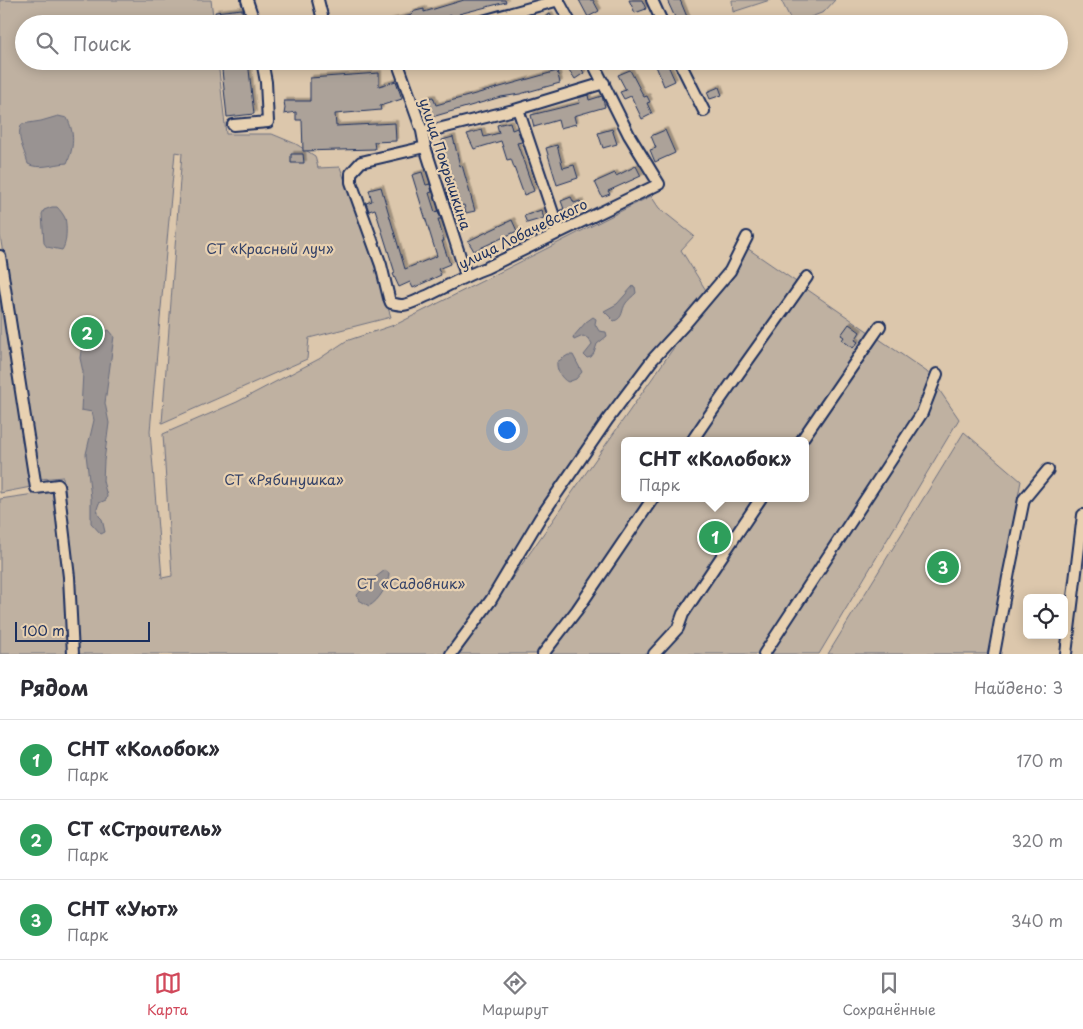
<!DOCTYPE html>
<html lang="ru">
<head>
<meta charset="utf-8">
<style>
  :root { --surface:#fff; --page:#f7f7f7; --text:#2b2b33; --muted:#7c7c81; --line:#e1e1e2; --accent:#d1495b }
  body { margin:0; font-family:"Playpen Sans",sans-serif; background:var(--page); color:var(--text) }
  .controls { position:absolute; right:15px; bottom:15px; display:grid; overflow:hidden; border-radius:8px; box-shadow:0 2px 12px #0003 }
  .controls button { width:45px; height:45px; display:grid; place-items:center; padding:0; border:0; border-bottom:1px solid var(--line); background:var(--surface); color:var(--text); font:25px sans-serif }
  .scale { position:absolute; left:15px; bottom:12px; width:135px; box-sizing:border-box; padding-left:5px; border:2px solid #1b2f5e; border-top:0; font-size:14px; line-height:18px; white-space:nowrap; color:#1b2f5e; -webkit-text-stroke:4px #e8d1b1; paint-order:stroke }
  .you { position:absolute; left:506px; top:429px; width:18px; height:18px; margin:-12px; border:4px solid #fff; border-radius:50%; background:#1a73e8; box-shadow:0 0 0 8px #1a73e833 }
  .badge { display:grid; place-items:center; width:32px; height:32px; border-radius:50%; background:var(--accent); color:#fff; font-size:16px; font-weight:700 }
  .pin { position:absolute; translate:-50% -50%; border:2px solid #fff; box-shadow:0 1px 5px #0006 }
  .popup { position:absolute; left:621px; top:437px; width:188px; height:65px; box-sizing:border-box; display:grid; place-content:center; border-radius:8px; background:var(--surface); filter:drop-shadow(0 1px 4px #0005); font-size:16px; white-space:nowrap; color:var(--muted) }
  .popup b { font-size:19px; color:var(--text) }
  .popup::after { content:''; position:absolute; left:50%; top:100%; margin-left:-10px; border:10px solid transparent; border-top-color:var(--surface) }
  .list { margin:0; padding:0; list-style:none }
  h2 { display:flex; justify-content:space-between; align-items:center; height:65px; margin:0; padding:0 20px; font-size:21px }
  h2 small { font-size:16px; font-weight:400; color:var(--muted) }
  .list li { display:grid; grid-template-columns:32px 1fr auto; gap:15px; align-items:center; box-sizing:border-box; height:80px; padding:0 20px; border-top:1px solid var(--line) }
  .list b { display:block; font-size:19px; white-space:nowrap }
  .list p { margin:0; font-size:16px; white-space:nowrap; color:var(--muted) }
  .list em { font-size:16px; font-style:normal; color:var(--muted) }
  .icon { flex:none; width:28px; height:28px; fill:none; stroke:currentColor; stroke-width:2; stroke-linecap:round; stroke-linejoin:round }
  .map { position:relative; flex:none; width:1083px; height:654px; overflow:hidden }
  .search { position:absolute; background:var(--surface); box-shadow:0 2px 12px #0003; left:15px; right:15px; top:15px; height:55px; display:flex; align-items:center; gap:12px; box-sizing:border-box; padding:0 18px; border-radius:28px; color:var(--muted); font-size:19px }
  .sheet { height:305px; background:var(--surface) }
  nav { display:flex; justify-content:space-around; align-items:center; box-sizing:border-box; height:70px; border-top:1px solid var(--line); background:var(--surface); font-size:14px; color:var(--muted) }
  nav a { display:grid; justify-items:center; gap:2px }
  nav .on { color:var(--accent) }
  .map>svg:first-child { display:block }
  .green { fill:#bfb1a1; stroke:#6d7080; fill-rule:evenodd }
  .water { fill:#999392; stroke:#676b7d }
  .building { fill:#aca299; stroke:#1b2f5e; filter:url(#shadow) }
  .lines { fill:none; stroke-linecap:round; stroke-linejoin:round }
  .minor-casing { stroke:#1b2f5e; stroke-width:14 }
  .minor { stroke:#e8d1b1; stroke-width:10 }
  .labels { text-anchor:middle; stroke-width:4.5; stroke-linejoin:round; paint-order:stroke }
  .street-label { font-size:14px; fill:#1b2f5e; stroke:#e8d1b1 }
  .park-label { font-size:14px; fill:#344268; stroke:#e8d1b1 }
</style>
</head>
<body>
<div class="map">
<svg width="1083" height="654" viewBox="0 0 1083 654">
  <defs>
    <filter id="shadow"><feDropShadow dx="2.5" dy="-2.5" stdDeviation="0" flood-color="#0004"/></filter>
  </defs>
  <rect width="100%" height="100%" fill="#dcc7ac"/>
  <filter id="ink" filterUnits="userSpaceOnUse"><feTurbulence type="fractalNoise" baseFrequency=".02" numOctaves="2"/><feDisplacementMap in="SourceGraphic" scale="10" xChannelSelector="R" yChannelSelector="G"/><feConvolveMatrix kernelMatrix="1 2 1 2 8 2 1 2 1" color-interpolation-filters="sRGB"/></filter>
  <g filter="url(#ink)">
    <path class="green" d="M0,0H211L214,24H24V61H218L226,134H272L296,144L315,156L318,168L340,167L368,245L391,317L309,338L307,359L162,423L182,153L175,152L150,431L162,578L172,576L163,434L237,402L319,359L346,341L397,324L651,196L659,208L694,236L681,250L707,292C688,313 666,334 648,356C574,451 516,556 447,654H77L73,570L63,477L39,479L0,235Z
      M732,0H770L733,12Z
      M781,0H835L824,12L793,24Z
      M747,248L927,372L959,419L819,654H459L710,296ZM625,441H805V498H625Z
      M0,275L31,487L0,493Z
      M964,432L1021,481L988,654H828Z
      M55,491L64,571L69,654H0V499Z"/>
    <path class="water" d="M58,116L67,118C75,133 74,148 67,163C54,164 38,170 28,164C25,151 15,136 22,124L41,121Z
      M52,207H57C60,210 63,214 65,218C67,225 67,244 62,250L47,247L44,243L42,214L44,210Z
      M633,286L635,287L636,293C633,296 628,300 626,303C621,310 624,318 614,321L604,311L617,304Z
      M593,317L596,319L595,324L599,331L606,332L607,336L597,344L594,353L591,357L587,358L584,355L592,345L589,339L583,336L574,340L573,337L586,322Z
      M85,326H90L95,333L100,334L109,330L114,336L105,403L109,423L104,461L103,481L107,496L106,500L99,503L97,509L99,516L102,519L105,532L101,534L91,523V498L86,454L94,420L92,412L81,410L83,372L80,358Z
      M568,355H573L582,372L576,379L568,382C561,379 556,369 557,362Z
      M385,570L389,573C389,584 379,601 369,606L359,600L357,595L367,584Z"/>
    <path class="building" d="M464,0H505L506,2L459,14L460,19L453,21L452,15L420,24H388V21L412,15L411,12L424,9V12Z
      M579,0H593L599,11L588,17Z
      M629,0H642L646,9L635,13Z
      M667,0H680L690,24H678Z
      M242,9L243,24H216L215,12Z
      M550,14L555,24H532Z
      M221,61H248L254,114L227,117Z
      M563,61H577L584,73L575,79Z
      M654,61H666L675,81L664,86Z
      M630,70L644,97L647,96L650,102L647,103L652,114L642,119L631,96L624,99L620,92L626,90L618,75Z
      M557,71L560,83L520,94L501,97L432,117L427,98L433,97L436,105Z
      M379,73V86L396,81L402,99L380,106L381,110L335,114L336,126L395,123L396,141L374,142L375,149L303,151L302,120H296V112L284,114L285,108L284,101H310V78Z
      M719,87L722,95L710,99L707,92Z
      M588,95L589,100L602,96L605,107L574,116L576,124L560,128L558,120L534,127L531,115L580,103L578,98Z
      M510,122L512,130L517,128L522,142L517,143L534,191L524,195L511,159L507,160L501,141L474,149L467,134L482,130L484,137L499,133L497,125Z
      M612,129L617,144L603,148L598,133Z
      M665,130L675,153L655,162L650,150L656,148L651,136Z
      M453,137L460,166L462,165L475,211L466,213L464,205L460,206L452,177L448,178L446,169H448L442,140Z
      M557,145L563,168L574,165L578,178L557,185L546,148Z
      M291,154H303L304,163H291Z
      M636,166L641,176L608,191L610,194L602,197L595,182L615,173L616,176Z
      M422,172L426,185L430,184L432,192L429,193L435,212L438,211L441,219H438L444,241H442L450,264L438,269L441,275L413,288L410,282L399,287L393,274L395,273L375,209L369,211L366,203L372,201L369,190L381,187L405,269L437,256L412,175Z
      M571,197L574,203L580,201L583,208L563,216L560,210L564,209L561,201Z
      M541,210L544,218L527,223L524,216Z
      M512,220L517,231L474,251L468,241Z
      M849,324L860,332L855,340L858,342L853,348L842,340L844,337L841,335Z"/>
    <g class="lines">
      <g class="minor-casing">
        <path id="minor" d="M247,0L255,24
          M318,0L324,24
          M558,0L571,24
          M652,0L663,24
          M472,24L559,0
          M346,61H352
          M397,61L422,131L425,147L466,275
          M679,61L704,111
          M518,109L559,231
          M233,125L268,122L266,82L262,61
          M422,131L434,130L518,109L604,83
          M425,147L361,162L351,173V182L381,265L389,298L391,303C395,304 399,305 403,305C412,304 421,298 429,295C448,286 466,275 486,268L659,184L629,135L592,61
          M0,256L36,488L58,485L69,577L73,654
          M692,441C729,385 769,332 807,277
          M801,441L880,326
          M451,654L491,600L540,518L608,419L653,359L686,323L730,271L747,237
          M543,654L577,610L653,498
          M654,654L678,628L683,614L761,498
          M764,654L922,413L937,374
          M994,654L1009,572L1024,499L1048,470
          M1066,654L1083,515"/>
      </g>
      <use href="#minor" class="minor"/>
    </g>
  </g>
  <g class="labels">
    <g class="street-label">
      <text transform="translate(445 164) rotate(72)" y="5">улица Покрышкина</text>
      <text transform="translate(523 234) rotate(-26)" y="5">улица Лобачевского</text>
    </g>
    <g class="park-label">
      <text x="270" y="254">СТ «Красный луч»</text>
      <text x="284" y="485">СТ «Рябинушка»</text>
      <text x="411" y="589">СТ «Садовник»</text>
    </g>
  </g>
</svg>
<div class="controls">
<button><svg class="icon" aria-label="locate" viewBox="0 0 24 24"><circle cx="12" cy="12" r="6"/><path d="M12 2v4M12 18v4M2 12h4M18 12h4"/></svg></button>
</div>
<div class="scale">100 m</div>
<div class="you"></div>
<div class="pin badge" style="left:715px;top:537px;background:#2e9e5b">1</div>
<div class="popup"><b>СНТ «Колобок»</b>Парк</div>
<div class="pin badge" style="left:87px;top:333px;background:#2e9e5b">2</div>
<div class="pin badge" style="left:943px;top:567px;background:#2e9e5b">3</div>
<div class="search"><svg class="icon" aria-label="search" viewBox="0 0 24 24"><circle cx="10" cy="10" r="6"/><path d="M15 15l6 6"/></svg>Поиск</div>
</div>
<section class="sheet">
<h2>Рядом<small>Найдено: 3</small></h2>
<ul class="list">
<li><span class="badge" style="background:#2e9e5b">1</span><div><b>СНТ «Колобок»</b><p>Парк</p></div><em>170 m</em></li>
<li><span class="badge" style="background:#2e9e5b">2</span><div><b>СТ «Строитель»</b><p>Парк</p></div><em>320 m</em></li>
<li><span class="badge" style="background:#2e9e5b">3</span><div><b>СНТ «Уют»</b><p>Парк</p></div><em>340 m</em></li>
</ul>
</section>
<nav>
<a class="on"><svg class="icon" aria-label="map" viewBox="0 0 24 24"><path d="M3 6l6-2 6 2 6-2v14l-6 2-6-2-6 2zM9 4v14M15 6v14"/></svg>Карта</a>
<a><svg class="icon" aria-label="directions" viewBox="0 0 24 24"><path d="M12 3l9 9-9 9-9-9zM9 14v-3h6M13 9l2 2-2 2"/></svg>Маршрут</a>
<a><svg class="icon" aria-label="saved" viewBox="0 0 24 24"><path d="M7 4h10v16l-5-4-5 4z"/></svg>Сохранённые</a>
</nav>
</body>
</html>
